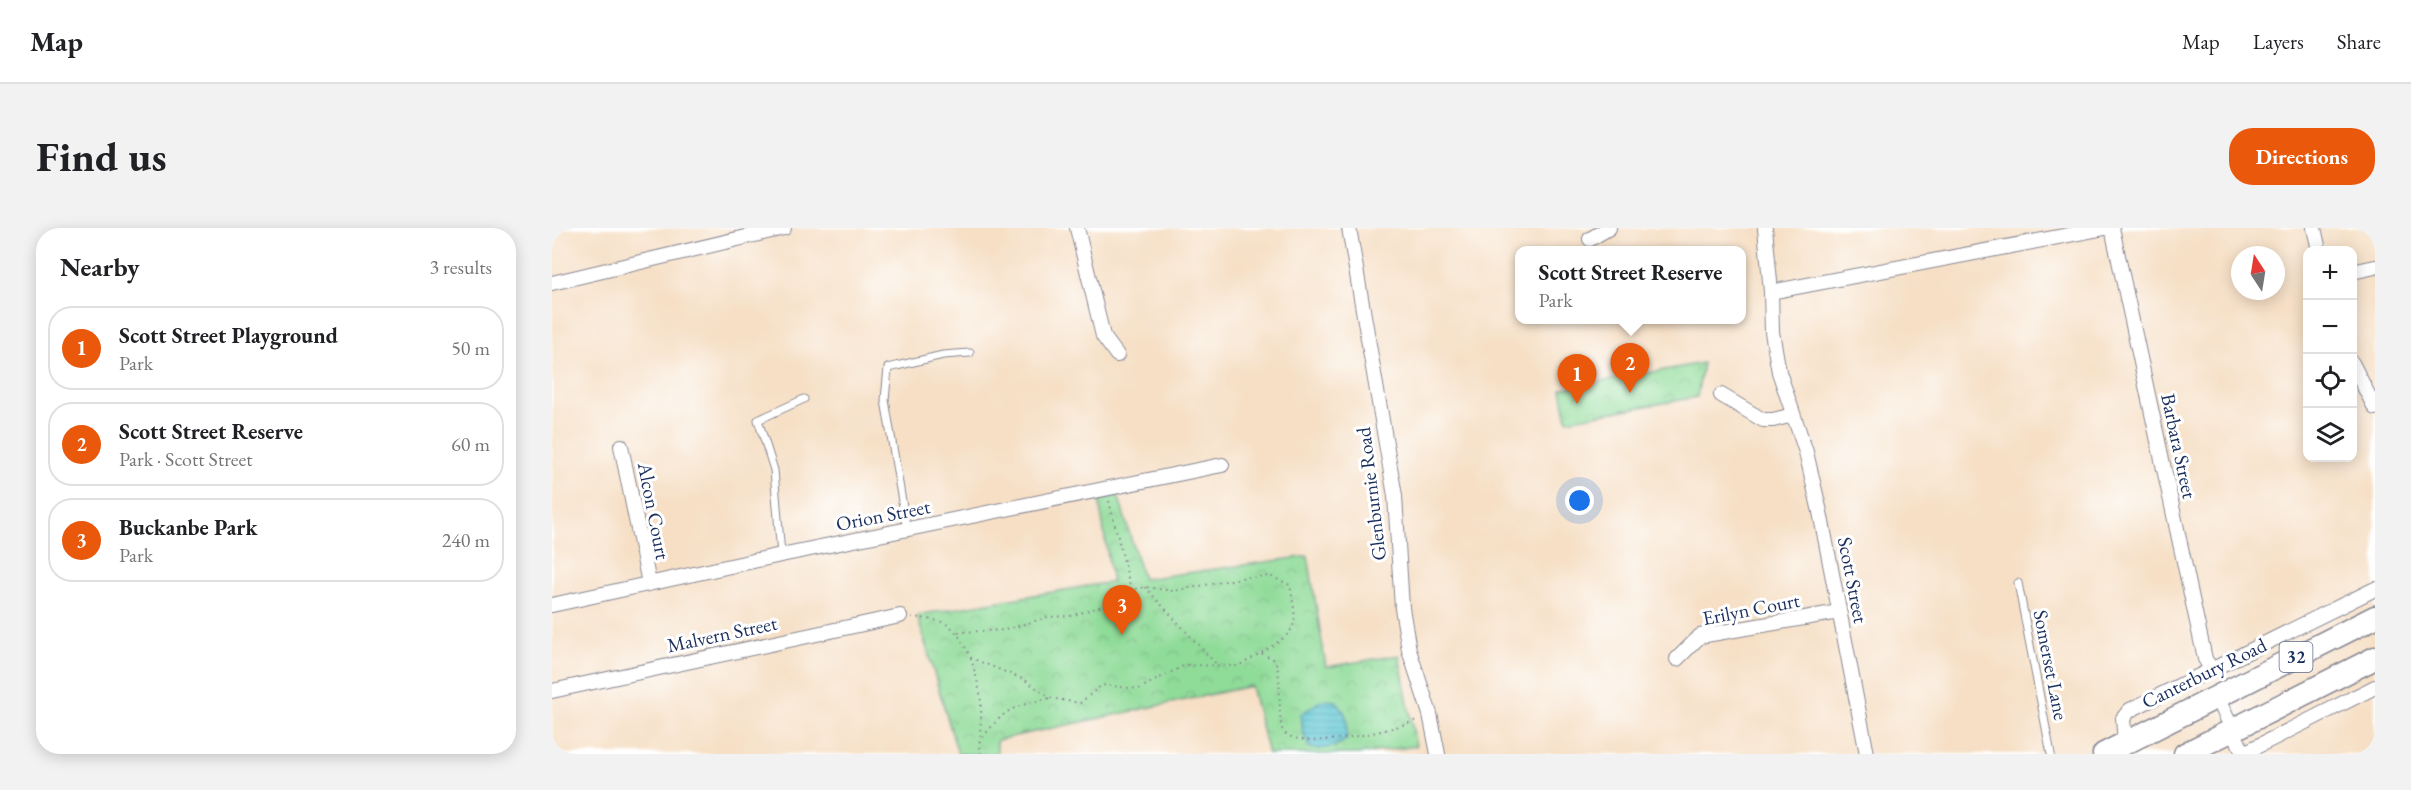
<!DOCTYPE html>
<html lang="en">
<head>
<meta charset="utf-8">
<style>
  :root { --surface:#fff; --page:#f2f2f2; --text:#202124; --muted:#757577; --line:#e0e0e0; --accent:#ea580c }
  body { margin:0; font-family:"EB Garamond",serif; background:var(--page); color:var(--text) }
  .controls { position:absolute; right:18px; top:18px; display:grid; overflow:hidden; border-radius:12px; box-shadow:0 3px 15px #0003 }
  .controls button { width:54px; height:54px; display:grid; place-items:center; padding:0; border:0; border-bottom:2px solid var(--line); background:var(--surface); color:var(--text); font:30px sans-serif }
  .compass { position:absolute; left:1679px; top:18px; width:54px; height:54px; border-radius:50%; background:var(--surface); box-shadow:0 3px 15px #0003; rotate:348deg }
  .you { position:absolute; left:1028px; top:273px; width:21px; height:21px; margin:-15px; border:4px solid #fff; border-radius:50%; background:#1a73e8; box-shadow:0 0 0 9px #1a73e833 }
  .badge { display:grid; place-items:center; width:39px; height:39px; border-radius:50%; background:var(--accent); color:#fff; font-size:20px; font-weight:700 }
  .pin { position:absolute; translate:-50% -50px; filter:drop-shadow(0 2px 3px #0008) }
  .pin::after { content:''; position:absolute; top:32px; width:21px; height:18px; background:inherit; clip-path:polygon(0 0,100% 0,50% 100%) }
  .popup { position:absolute; left:963px; top:18px; width:231px; height:78px; box-sizing:border-box; display:grid; place-content:center; border-radius:12px; background:var(--surface); filter:drop-shadow(0 2px 4px #0005); font-size:20px; white-space:nowrap; color:var(--muted) }
  .popup b { font-size:22px; color:var(--text) }
  .popup::after { content:''; position:absolute; left:50%; top:100%; margin-left:-12px; border:12px solid transparent; border-top-color:var(--surface) }
  .list { margin:0; padding:0; list-style:none }
  h2 { display:flex; justify-content:space-between; align-items:center; height:78px; margin:0; padding:0 24px; font-size:26px }
  h2 small { font-size:20px; font-weight:400; color:var(--muted) }
  .list li { display:grid; grid-template-columns:39px 1fr auto; gap:18px; align-items:center; box-sizing:border-box; height:84px; margin:0 12px 12px; padding:0 12px; border:2px solid var(--line); border-radius:24px }
  .list b { display:block; font-size:22px; white-space:nowrap }
  .list p { margin:0; font-size:20px; white-space:nowrap; color:var(--muted) }
  .list em { font-size:20px; font-style:normal; color:var(--muted) }
  .icon { flex:none; width:33px; height:33px; fill:none; stroke:currentColor; stroke-width:2; stroke-linecap:round; stroke-linejoin:round }
  .map { position:relative; flex:none; width:1823px; height:526px; overflow:hidden; border-radius:24px }
  header { display:flex; align-items:center; gap:36px; box-sizing:border-box; height:84px; padding:0 30px; background:var(--surface); border-bottom:2px solid var(--line) }
  header strong { font-size:28px }
  nav { display:flex; gap:33px; margin-inline-start:auto; font-size:21px }
  .intro { display:flex; align-items:center; justify-content:space-between; box-sizing:border-box; height:144px; padding:0 36px }
  h1 { margin:0; font-size:42px }
  .button { padding:15px 27px; border-radius:24px; background:var(--accent); color:#fff; font-size:21px; font-weight:700 }
  main { display:flex; gap:36px; padding:0 36px }
  aside { flex:1; background:var(--surface); border-radius:24px; box-shadow:0 3px 15px #0003 }
  .map>svg:first-child { display:block }
  .park { fill:url(#park-crowns); stroke:#55857b; stroke-width:1.5 }
  .water { fill:url(#water-rules); stroke:#3b7b99; stroke-width:1.5 }
  .lines { fill:none; stroke-linecap:round; stroke-linejoin:round }
  .lane-casing { stroke:#888792; stroke-width:9 }
  .street-casing { stroke:#888792; stroke-width:16 }
  .primary-casing { stroke:#888792; stroke-width:25 }
  .path { stroke:#888792; stroke-width:2; stroke-dasharray:1.5 4.5; stroke-linecap:butt }
  .lane { stroke:#fff; stroke-width:7 }
  .street { stroke:#fff; stroke-width:14 }
  .primary { stroke:#fff; stroke-width:22 }
  .labels { text-anchor:middle; stroke-width:6; stroke-linejoin:round; paint-order:stroke }
  .shield { fill:#fff; stroke:#5f6d8e; stroke-width:1.5 }
  .shield-label { font-size:18px; font-weight:bold; fill:#1b2f5e }
  .street-label { font-size:20px; fill:#1b2f5e; stroke:#fff }
</style>
</head>
<body>
<header>
<strong>Map</strong>
<nav><a>Map</a><a>Layers</a><a>Share</a></nav>
</header>
<div class="intro"><h1>Find us</h1><a class="button">Directions</a></div>
<main>
<aside>
<h2>Nearby<small>3 results</small></h2>
<ul class="list">
<li><span class="badge">1</span><div><b>Scott Street Playground</b><p>Park</p></div><em>50 m</em></li>
<li><span class="badge">2</span><div><b>Scott Street Reserve</b><p>Park · Scott Street</p></div><em>60 m</em></li>
<li><span class="badge">3</span><div><b>Buckanbe Park</b><p>Park</p></div><em>240 m</em></li>
</ul>
</aside>
<div class="map">
<svg width="1823" height="526" viewBox="0 0 1823 526">
  <defs>
    <pattern id="park-crowns" width="20" height="18" patternUnits="userSpaceOnUse" patternTransform="scale(1.5)"><rect width="20" height="18" fill="#8fdb98"/><path d="M2 6a3 3 0 1 1 6 0M12 15a3 3 0 1 1 6 0" fill="none" stroke="#7bbc85"/></pattern>
    <pattern id="water-rules" width="6" height="5" patternUnits="userSpaceOnUse" patternTransform="scale(1.5)"><rect width="6" height="5" fill="#5bc7d4"/><path d="M0 2.5h6" fill="none" stroke="#4aa2af"/></pattern>
  </defs>
  <rect width="100%" height="100%" fill="#fff"/>
  <filter id="ink" filterUnits="userSpaceOnUse"><feTurbulence type="fractalNoise" baseFrequency=".0167" numOctaves="2"/><feDisplacementMap in="SourceGraphic" scale="12" xChannelSelector="R" yChannelSelector="G"/><feConvolveMatrix kernelMatrix="1 2 1 2 8 2 1 2 1" color-interpolation-filters="sRGB"/></filter>
  <filter id="wash" filterUnits="userSpaceOnUse"><feTurbulence type="fractalNoise" baseFrequency=".008" numOctaves="4" result="noise"/><feDisplacementMap in="SourceGraphic" scale="24" xChannelSelector="R" yChannelSelector="G"/><feGaussianBlur stdDeviation="1.35" result="paint"/><feColorMatrix in="noise" values="0 0 0 0 0 0 0 0 0 0 0 0 0 0 0 0 0 1.4 0 .05"/><feComposite in="paint" operator="in"/></filter>
  <g filter="url(#wash)">
    <rect width="100%" height="100%" fill="#f6dfc5"/>
    <path class="park" d="M1151,135L1145,169L1015,192L1009,161Z
      M566,267L591,351L756,328L774,439L847,427L864,518L808,526H716L699,458L445,512V526H406L365,387L560,354L547,272Z"/>
    <path class="water" d="M770,472L784,473C796,486 797,495 794,512C783,520 771,522 758,520L751,505L749,486Z"/>
  </g>
  <g filter="url(#ink)">
    <g class="lines">
      <g class="lane-casing">
        <path id="lane" d="M355,303L333,172L336,140L391,127L418,125
          M229,327L222,242L206,192L252,171
          M1466,355L1499,526"/>
      </g>
      <g class="street-casing">
        <path id="street" d="M525,0L551,108L565,127
          M797,0L843,268L850,380L857,422L878,486L886,526
          M1213,0L1219,64L1220,104L1227,144L1254,224L1268,284L1315,526
          M1560,0L1653,431L1660,442
          M1762,0L1767,22
          M1038,11L1057,0
          M1800,44L1823,39
          M0,55L232,0
          M1219,64L1553,0
          M1800,135L1823,180
          M1169,167L1211,192H1221L1241,187
          M69,218L97,355
          M0,377L229,327L670,237
          M1125,431L1148,408L1287,384
          M0,463L348,388
          M1665,469L1692,526
          M1573,515L1571,490L1578,482L1823,361
          M1690,526L1823,459"/>
      </g>
      <g class="primary-casing">
        <path id="primary" d="M1552,526L1823,389
          M1633,526L1823,430"/>
      </g>
      <path class="path" d="M557,273L579,362
        M593,359L666,438
        M359,389C399,393 401,395 419,430L473,452L498,470L528,475L550,457L587,461L633,437L686,438L709,425L723,432C731,454 725,477 730,501C741,526 835,504 865,492
        M406,404L453,402L496,389L518,388L567,373L579,362L593,359L621,363L695,349L718,348L738,357C746,401 747,401 709,425
        M419,430C423,446 429,462 429,478C430,495 426,508 429,526
        M427,514C454,480 456,480 498,470"/>
      <use href="#lane" class="lane"/>
      <use href="#street" class="street"/>
      <use href="#primary" class="primary"/>
    </g>
  </g>
  <g class="labels">
    <rect class="shield" x="1727.5" y="414" width="33" height="30" rx="4.5"/>
    <g class="shield-label">
      <text x="1744" y="435">32</text>
    </g>
    <g class="street-label">
      <text transform="translate(1627 218) rotate(78)" y="7">Barbara Street</text>
      <text transform="translate(819 266) rotate(-97)" y="7">Glenburnie Road</text>
      <text transform="translate(102 283) rotate(79)" y="7">Alcon Court</text>
      <text transform="translate(331 287) rotate(-11)" y="7">Orion Street</text>
      <text transform="translate(1301 352) rotate(79)" y="7">Scott Street</text>
      <text transform="translate(1199 381) rotate(-11)" y="7">Erilyn Court</text>
      <text transform="translate(170 406) rotate(-12)" y="7">Malvern Street</text>
      <text transform="translate(1499 437) rotate(79)" y="7">Somerset Lane</text>
      <text transform="translate(1652 445) rotate(-26)" y="7">Canterbury Road</text>
    </g>
  </g>
</svg>
<div class="controls">
<button>+</button>
<button>−</button>
<button><svg class="icon" aria-label="locate" viewBox="0 0 24 24"><circle cx="12" cy="12" r="6"/><path d="M12 2v4M12 18v4M2 12h4M18 12h4"/></svg></button>
<button><svg class="icon" aria-label="layers" viewBox="0 0 24 24"><path d="M12 4l9 5-9 5-9-5zM3 14l9 5 9-5"/></svg></button>
</div>
<svg class="compass" viewBox="-18 -18 36 36"><path d="M0-13l5 13h-10z" fill="#e53935"/><path d="M0 13l5-13h-10z" fill="#757577"/></svg>
<div class="you"></div>
<div class="pin badge" style="left:1025px;top:176px">1</div>
<div class="pin badge" style="left:1078px;top:165px">2</div>
<div class="popup"><b>Scott Street Reserve</b>Park</div>
<div class="pin badge" style="left:570px;top:407px">3</div>
</div>
</main>
</body>
</html>
